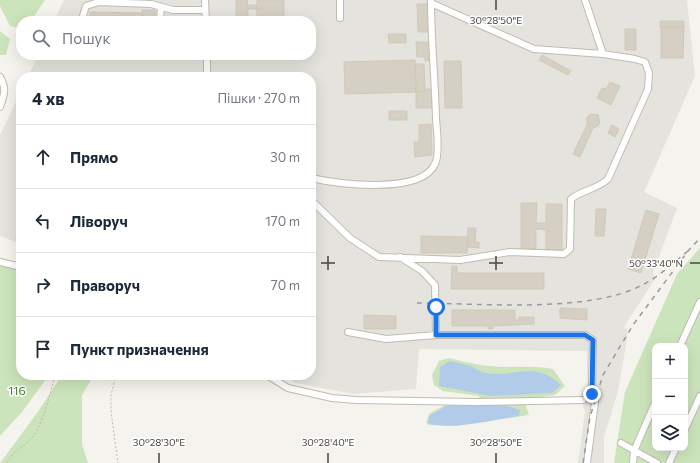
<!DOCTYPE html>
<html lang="uk">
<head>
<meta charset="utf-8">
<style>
  :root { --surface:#fff; --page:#f6f6f7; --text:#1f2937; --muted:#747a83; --line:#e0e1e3 }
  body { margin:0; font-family:Commissioner,sans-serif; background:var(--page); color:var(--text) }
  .controls { position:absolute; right:12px; bottom:12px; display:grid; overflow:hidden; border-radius:8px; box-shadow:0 4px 16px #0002 }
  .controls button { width:36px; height:36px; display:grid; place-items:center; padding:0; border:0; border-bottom:1px solid var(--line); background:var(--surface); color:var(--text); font:20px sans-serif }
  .stop { position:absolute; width:12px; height:12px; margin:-9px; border:3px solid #1a73e8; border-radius:50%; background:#fff }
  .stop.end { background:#1a73e8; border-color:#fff; box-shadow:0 1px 4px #0008 }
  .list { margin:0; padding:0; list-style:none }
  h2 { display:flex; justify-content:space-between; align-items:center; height:52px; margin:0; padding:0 16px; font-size:17px }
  h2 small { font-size:13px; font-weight:400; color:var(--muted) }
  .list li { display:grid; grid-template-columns:26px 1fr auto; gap:12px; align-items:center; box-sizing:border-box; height:64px; padding:0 16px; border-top:1px solid var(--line) }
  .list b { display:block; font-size:15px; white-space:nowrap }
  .list em { font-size:13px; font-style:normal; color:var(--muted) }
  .icon { flex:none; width:22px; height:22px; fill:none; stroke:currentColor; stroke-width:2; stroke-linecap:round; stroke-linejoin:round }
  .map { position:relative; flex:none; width:700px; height:463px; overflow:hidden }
  .search { position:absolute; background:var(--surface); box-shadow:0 4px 16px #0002; left:16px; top:16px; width:300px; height:44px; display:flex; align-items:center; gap:10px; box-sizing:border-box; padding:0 14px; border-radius:16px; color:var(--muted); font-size:15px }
  .panel { position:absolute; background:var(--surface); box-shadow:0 4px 16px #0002; left:16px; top:72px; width:300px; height:308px; border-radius:16px }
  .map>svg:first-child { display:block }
  .industrial { fill:#e5e3de }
  .green { fill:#cce4bb; fill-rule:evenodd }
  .water { fill:#b1cbe9 }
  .building { fill:#d5d0c3; stroke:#cfc9b7 }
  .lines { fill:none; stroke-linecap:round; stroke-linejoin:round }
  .minor-casing { stroke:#bfbcb0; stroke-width:8 }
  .path { stroke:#bfb9a3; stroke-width:1; stroke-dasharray:2 2; stroke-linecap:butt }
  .minor { stroke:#fff; stroke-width:6 }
  .rail { stroke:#9a9a9a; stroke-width:1.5; stroke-dasharray:5 5; stroke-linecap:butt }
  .route { stroke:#1a73e8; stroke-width:5 }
  .ticks { fill:none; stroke:#49453b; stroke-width:1.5 }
  .labels { text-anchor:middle; stroke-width:3; stroke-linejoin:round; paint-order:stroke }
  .park-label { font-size:12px; fill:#447534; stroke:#fff }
  .ticks-label { font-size:10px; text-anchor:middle; fill:#49453b; stroke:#fff; stroke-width:3; stroke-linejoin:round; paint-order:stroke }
</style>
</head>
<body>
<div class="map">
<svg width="700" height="463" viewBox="0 0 700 463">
  <rect width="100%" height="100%" fill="#f5f3ed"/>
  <path class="industrial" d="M64,0H687L695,76L644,192L677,208L653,273L655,279L624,327L628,329L627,339L618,391L604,437V463H578L585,411L583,406V397L587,392V351L419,349L416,389L354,394L295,383L284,375H311V77H28L38,55H311V21H54Z
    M21,91V244L0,236V135Z"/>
  <path class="green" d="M0,0H45L31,21H21V29L10,26L0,6Z
    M0,31L10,39L6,55H0Z
    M700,248V463H614L625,392L677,274ZM655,346H685V448H655Z
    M0,265L21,270V375H49L22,412L0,436Z
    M449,358C468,363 487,367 507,367C523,367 537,366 553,369L565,386L555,395L524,399L529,415L456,426L429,425L426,422L430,413L445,405L481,404L479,396L443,391L434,385L432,375L439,361Z
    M62,375H94L82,395V444L88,463H0L37,413Z"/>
  <path class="water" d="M450,361C457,363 464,364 471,366C475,368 480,372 485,373C514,378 535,360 561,385L552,393L491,396L439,386L440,367Z
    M482,405L508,406L520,410L519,416C497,419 448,431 428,423L429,416L446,406Z"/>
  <path class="building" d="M236,0H248L247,5H257V9H248V21H236Z
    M257,0H284V21H257Z
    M417,4H429L430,32H418Z
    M142,10H155V18H142Z
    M90,12L142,13V21H90Z
    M660,21H684V27H660Z
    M661,27H684L683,58H661Z
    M625,29H636V50H625Z
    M388,34H406V43H389Z
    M416,42H431L432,60L425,61V57H417Z
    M106,55H130V59L105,58Z
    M542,55L571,71L568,75L539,60Z
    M415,60L416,92L345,94L344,62Z
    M444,61H461L462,108H445Z
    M415,64H424L425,91L416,92Z
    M610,82L620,86L611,105L597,98L602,88L606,89Z
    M425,89H433V108H416V92L425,91Z
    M389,111H407V120H389Z
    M591,114L598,115L600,122L598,126L593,128L580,157L573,154L587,125V117Z
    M431,124L432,155L415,157L414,142H419V125Z
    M612,125L619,129L615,137L608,133Z
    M521,203H537L536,223H546V204H562V250H546V230L536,229V249H521Z
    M596,209H606L604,236H595Z
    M646,210L659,214L641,273L628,269Z
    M468,228H476L475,242H479V248L467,247Z
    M421,236L468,237L467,253H421Z
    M452,266H457V273H544V289H451Z
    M560,308L587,309V320L560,318Z
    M452,310H515V320H519V317H534V324L493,326V329H488V326H452Z
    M364,315L396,316V329H364Z"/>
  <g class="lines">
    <g class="minor-casing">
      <path id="minor" d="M205,0L206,21
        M340,0V18
        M585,0L603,54
        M83,21V16L86,6L99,2L151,4L173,10H205
        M160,21L161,7
        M207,55V77
        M0,77C7,88 4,96 0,107
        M311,178C338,184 421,195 435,164C440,155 437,130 436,119C435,79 431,39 431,0
        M311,200L350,238L379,257L460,260L510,252L564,254L570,249L571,199C582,190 598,189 608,179L648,89L649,73L645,62L635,59L603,54L534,49L431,3
        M400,257L422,271L435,285L436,335
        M0,262L21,267
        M348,332L386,339L436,335H585L593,340L592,394L595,402L587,463
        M680,346L700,302
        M267,375L288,388L332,398L356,400L477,402L583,400
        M685,429L700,396
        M621,443L657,463
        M633,463L634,451L655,403
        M669,463L676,448"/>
    </g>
    <path class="path" d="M116,375L111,395V412L118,463
      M7,463C13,451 22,448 31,439C42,428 51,391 55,375"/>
    <use href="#minor" class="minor"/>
    <path class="rail" d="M417,303C479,303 591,314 644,284C660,276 674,262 688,251
      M583,463L590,417L603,375L633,325L688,251L700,238"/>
  </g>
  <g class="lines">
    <path class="route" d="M436,307V335H585L593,340L592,394"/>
  </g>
  <path class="ticks" d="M496,0V10M328,256V270M496,256V270M321,263H335M489,263H503M690,263H700M159,453V463M328,453V463M496,453V463"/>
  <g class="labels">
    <g class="park-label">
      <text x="17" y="395">116</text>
    </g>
  </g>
  <g class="ticks-label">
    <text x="496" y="24">30°28'50"E</text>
    <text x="656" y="267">50°33'40"N</text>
    <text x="159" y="446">30°28'30"E</text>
    <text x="328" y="446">30°28'40"E</text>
    <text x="496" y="446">30°28'50"E</text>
  </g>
</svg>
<div class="controls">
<button>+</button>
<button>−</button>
<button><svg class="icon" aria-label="layers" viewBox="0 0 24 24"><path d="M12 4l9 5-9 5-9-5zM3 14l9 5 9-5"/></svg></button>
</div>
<div class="stop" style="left:436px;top:307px"></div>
<div class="stop end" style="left:592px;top:394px"></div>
<div class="search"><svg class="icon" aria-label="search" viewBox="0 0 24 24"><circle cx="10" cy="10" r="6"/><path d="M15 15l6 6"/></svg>Пошук</div>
<section class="panel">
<h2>4 хв<small>Пішки · 270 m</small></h2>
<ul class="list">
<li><svg class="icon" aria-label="ahead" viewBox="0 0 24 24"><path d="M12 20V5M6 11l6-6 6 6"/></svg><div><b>Прямо</b></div><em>30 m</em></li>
<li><svg class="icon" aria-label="left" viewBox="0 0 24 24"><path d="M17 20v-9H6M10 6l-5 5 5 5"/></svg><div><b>Ліворуч</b></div><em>170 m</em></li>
<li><svg class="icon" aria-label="right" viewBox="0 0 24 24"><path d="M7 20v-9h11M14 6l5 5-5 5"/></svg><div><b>Праворуч</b></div><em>70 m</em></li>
<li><svg class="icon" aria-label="arrive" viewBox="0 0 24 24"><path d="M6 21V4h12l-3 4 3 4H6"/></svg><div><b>Пункт призначення</b></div></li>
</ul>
</section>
</div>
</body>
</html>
